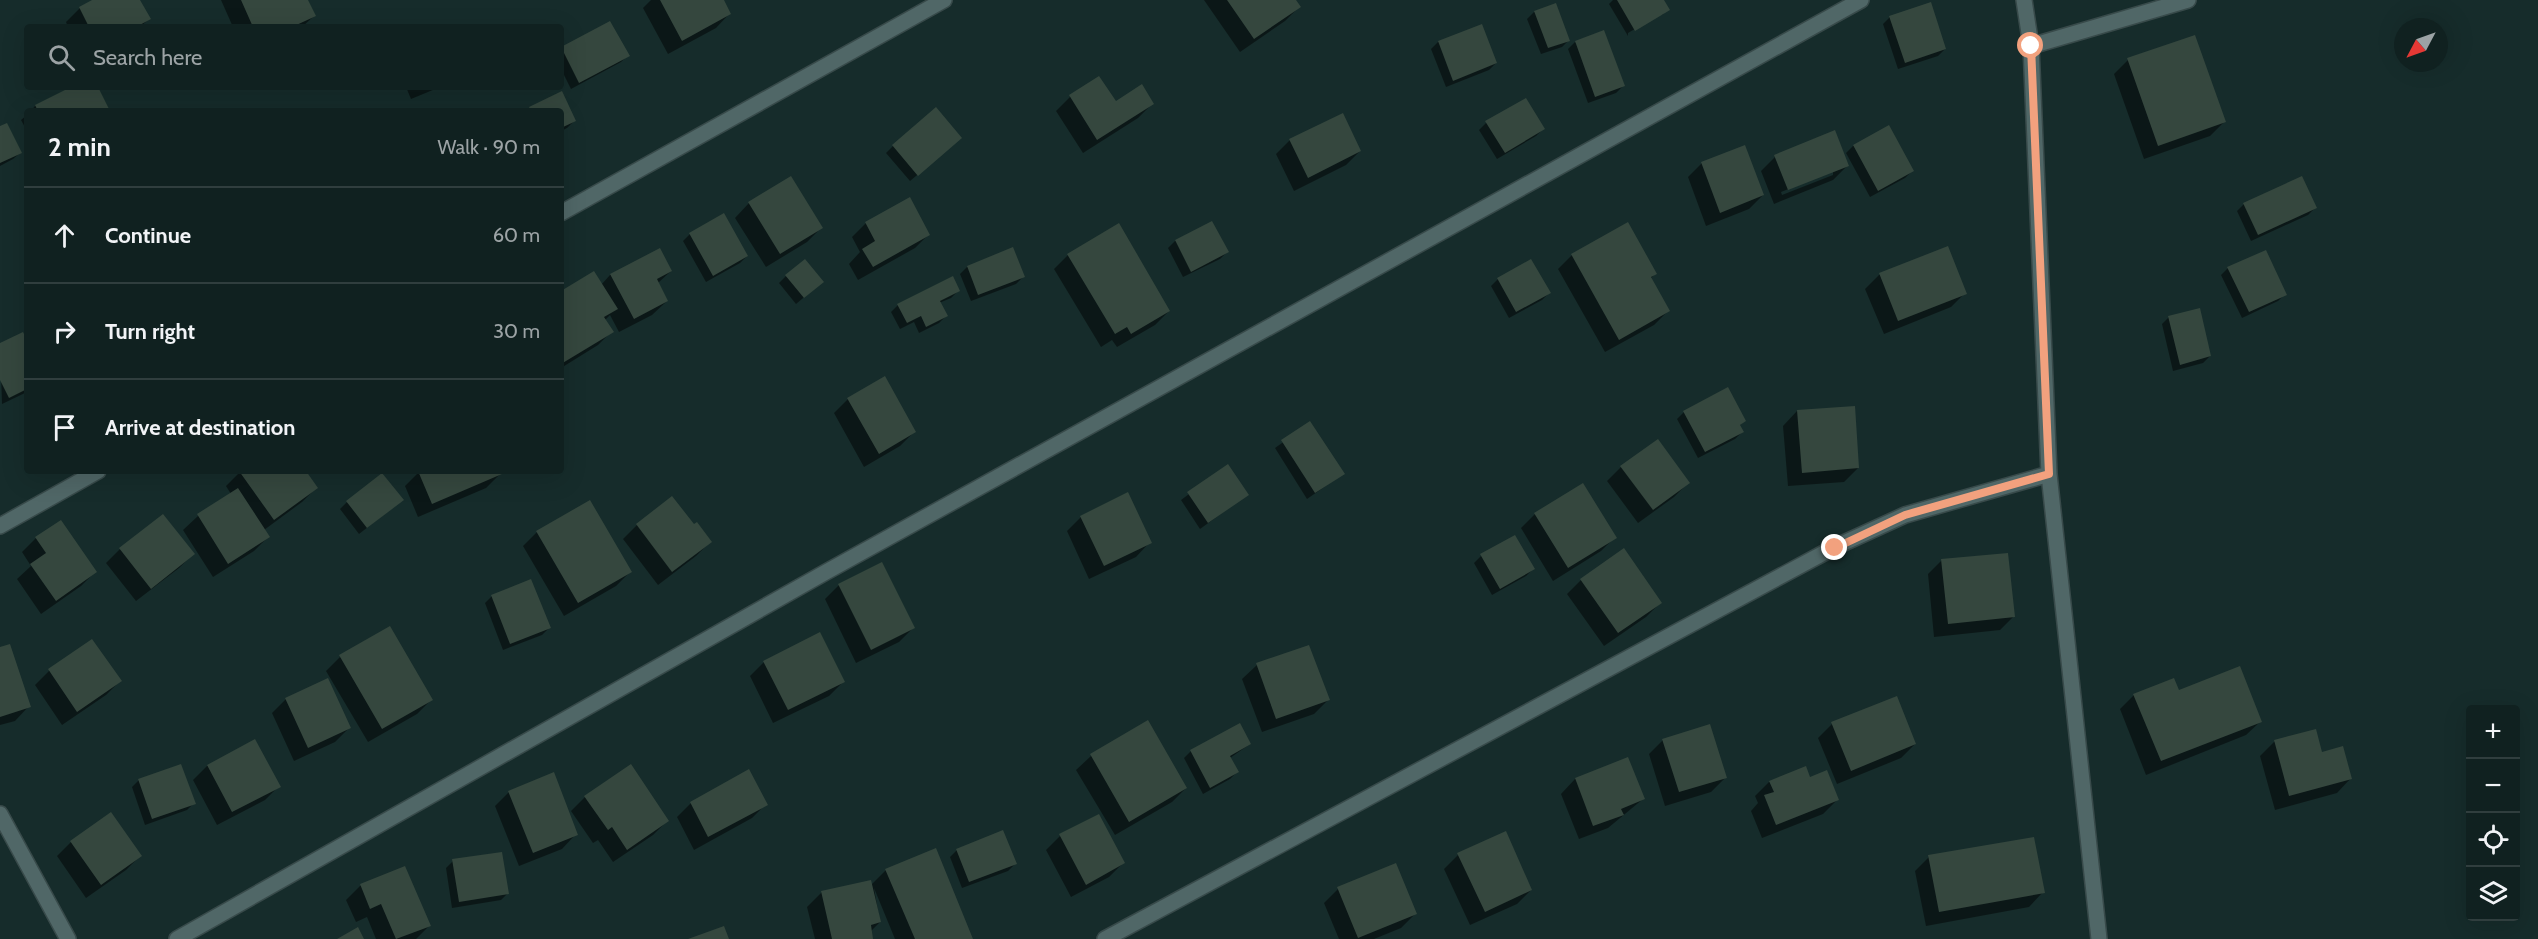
<!DOCTYPE html>
<html lang="en">
<head>
<meta charset="utf-8">
<style>
  :root { --surface:#102120; --page:#192929; --text:#f1f3f6; --muted:#9ca3a5; --line:#303e3e }
  body { margin:0; font-family:Cabin,sans-serif; background:var(--page); color:var(--text) }
  .controls { position:absolute; right:18px; bottom:18px; display:grid; overflow:hidden; border-radius:6px; box-shadow:0 6px 24px #0002 }
  .controls button { width:54px; height:54px; display:grid; place-items:center; padding:0; border:0; border-bottom:2px solid var(--line); background:var(--surface); color:var(--text); font:30px sans-serif }
  .compass { position:absolute; left:2394px; top:18px; width:54px; height:54px; border-radius:50%; background:var(--surface); box-shadow:0 6px 24px #0002; rotate:229deg }
  .stop { position:absolute; width:18px; height:18px; margin:-14px; border:4px solid #f2a17e; border-radius:50%; background:#fff }
  .stop.end { background:#f2a17e; border-color:#fff; box-shadow:0 2px 6px #0008 }
  .list { margin:0; padding:0; list-style:none }
  h2 { display:flex; justify-content:space-between; align-items:center; height:78px; margin:0; padding:0 24px; font-size:26px }
  h2 small { font-size:20px; font-weight:400; color:var(--muted) }
  .list li { display:grid; grid-template-columns:39px 1fr auto; gap:18px; align-items:center; box-sizing:border-box; height:96px; padding:0 24px; border-top:2px solid var(--line) }
  .list b { display:block; font-size:22px; white-space:nowrap }
  .list em { font-size:20px; font-style:normal; color:var(--muted) }
  .icon { flex:none; width:33px; height:33px; fill:none; stroke:currentColor; stroke-width:2; stroke-linecap:round; stroke-linejoin:round }
  .map { position:relative; flex:none; width:2538px; height:939px; overflow:hidden }
  .search { position:absolute; background:var(--surface); box-shadow:0 6px 24px #0002; left:24px; top:24px; width:540px; height:66px; display:flex; align-items:center; gap:15px; box-sizing:border-box; padding:0 21px; border-radius:6px; color:var(--muted); font-size:22px }
  .panel { position:absolute; background:var(--surface); box-shadow:0 6px 24px #0002; left:24px; top:108px; width:540px; height:366px; border-radius:6px }
  .map>svg:first-child { display:block }
  .shadow { fill:#0007; fill-rule:evenodd }
  .building { fill:#35473e }
  .lines { fill:none; stroke-linecap:round; stroke-linejoin:round }
  .minor-casing { stroke:#384a4a; stroke-width:18 }
  .minor { stroke:#506767; stroke-width:15 }
  .route { stroke:#f2a17e; stroke-width:8 }
</style>
</head>
<body>
<div class="map">
<svg width="2538" height="939" viewBox="0 0 2538 939">
  <rect width="100%" height="100%" fill="#162c2b"/>
  <path class="shadow" d="M96,0H139L149,19L140,27H68L66,22L80,8Z
    M221,0H307L314,16L302,27H233Z
    M651,0H722L730,13L716,28L668,54L643,8Z
    M1204,0H1294L1299,7L1285,21L1240,52Z
    M1613,0H1662L1668,9L1662,15V13L1628,33V36L1609,4Z
    M1555,5L1569,40L1562,47L1541,54L1527,19L1534,12Z
    M1890,17L1945,49L1938,56L1898,69L1883,24Z
    M610,23L628,55L621,62L571,89L561,69V48Z
    M1481,26L1496,63L1489,70L1446,87L1431,49L1438,42Z
    M1575,42L1623,86L1616,93L1588,103L1568,49Z
    M2128,60L2224,122L2210,136L2144,159L2114,74Z
    M1098,78L1115,104H1152L1138,118L1083,153L1056,111L1070,97Z
    M74,87H96L108,111H31L35,106Z
    M406,87H440L411,99Z
    M561,93L574,121L567,128L561,131V111H527Z
    M27,115V131L21,120Z
    M1486,123L1543,129L1536,136L1497,159L1479,130Z
    M1888,127L1912,171L1905,178L1870,197L1846,153L1853,146Z
    M0,128L20,153L13,159L0,166Z
    M1290,140L1360,151L1346,165L1294,191L1276,154Z
    M953,145L910,181L886,153L893,146Z
    M1775,157L1847,166L1833,180L1774,204L1761,171ZM1833,171V175L1782,195L1781,192Z
    M1702,163L1763,195L1749,209L1706,226L1688,177Z
    M790,178L821,228L807,242L766,267L735,218L749,203Z
    M2244,204L2315,208L2308,215L2251,241L2237,211Z
    M866,223L929,234L915,248L858,280L849,264L860,252L852,237Z
    M1212,223L1227,252L1220,259L1183,277L1168,248L1175,241Z
    M690,234L747,256L740,263L706,282L683,241Z
    M1947,248L1965,293L1951,307L1884,334L1865,289L1879,275Z
    M660,250L671,271L658,283L667,301L652,315L619,332L610,315L605,320L612,331L598,345L561,368V293L601,285L610,275Z
    M1068,255L1169,311L1155,325L1117,347L1112,340L1101,347L1054,269Z
    M1572,255L1655,274L1650,279L1668,311L1654,325L1605,352L1558,269Z
    M967,267L1023,277L1016,284L971,301L960,274Z
    M2228,268L2285,294L2278,301L2242,318L2221,275Z
    M786,276L815,288L796,304L779,283Z
    M1498,279L1549,293L1542,300L1509,318L1491,286Z
    M958,291L951,298L939,303L946,316L939,323L919,333L914,322L900,329L891,312L898,305Z
    M2169,317L2210,356L2203,363L2173,371L2162,324Z
    M27,343V392L2,404L0,345Z
    M848,399L914,432L900,446L864,467L834,413Z
    M1797,411L1858,468L1844,482L1788,486L1783,426Z
    M1684,412L1744,421L1739,426L1742,432L1735,439L1698,458L1677,419Z
    M1310,423L1343,474L1307,499L1275,448Z
    M1227,466L1247,495L1200,529L1181,500Z
    M1621,467L1688,483L1674,497L1638,523L1607,481Z
    M241,471H304L316,488L302,502L264,530L268,537L254,551L213,577L183,530L198,516L231,494L226,486Z
    M420,471H499L500,474L486,488L418,517L405,486Z
    M1582,485L1615,537L1601,551L1553,581L1521,528L1535,514Z
    M347,502L395,506L359,534L340,509Z
    M163,516L193,554L179,568L136,601L106,563L120,549Z
    M1081,517L1150,542L1136,557L1089,579L1067,531Z
    M60,522L95,572L81,586L41,614L17,579L31,566L22,552L36,538Z
    M637,525L694,527L710,542L696,556L658,585L623,539Z
    M537,532L630,572L616,586L564,616L523,546Z
    M1481,556L1533,569L1526,576L1492,595L1474,563Z
    M1942,560L2014,616L2000,630L1934,637L1928,574Z
    M1581,580L1660,603L1646,617L1604,646L1567,594Z
    M839,585L913,628L899,642L856,663L825,599Z
    M492,596L549,628L542,635L503,650L485,603Z
    M92,641L120,681L106,695L62,725L35,685L49,671Z
    M1308,647L1328,700L1314,714L1262,732L1242,679L1257,665Z
    M0,649L29,706L15,721L0,725Z
    M340,657L431,700L417,714L368,742L326,671Z
    M764,662L843,682L829,696L773,723L750,676Z
    M2178,692L2261,721L2246,735L2146,775L2120,709L2134,695Z
    M286,699L349,728L335,742L294,761L272,713Z
    M1147,723L1186,788L1172,802L1115,835L1076,770L1091,756Z
    M1832,724L1915,744L1901,758L1837,784L1818,738Z
    M2315,731L2321,754L2351,778L2337,793L2275,810L2260,756L2274,742Z
    M1663,740L1725,778L1711,792L1665,806L1649,754Z
    M255,741L279,786L265,800L217,825L193,780L207,766Z
    M1250,744L1230,758L1237,772L1230,779L1203,794L1184,758L1191,751Z
    M1627,759L1643,799L1608,828L1579,839L1561,794L1575,779Z
    M1805,768L1809,779L1837,800L1823,814L1762,838L1751,811L1758,803L1755,796L1769,782Z
    M139,780L194,803L187,810L145,825L132,787Z
    M509,792L576,834L562,849L519,866L495,806Z
    M585,797L667,821L653,835L613,862L598,840L593,843L571,811Z
    M691,803L766,804L752,818L694,850L677,817Z
    M111,814L140,856L126,870L86,898L57,856L71,842Z
    M1060,836L1123,863L1109,877L1071,897L1046,850Z
    M957,850L1015,864L1008,871L962,888L950,857Z
    M1458,855L1531,890L1517,904L1470,925L1444,869Z
    M1929,857L2043,892L2029,907L1926,926L1915,871Z
    M453,861L508,893L501,900L452,908L446,868Z
    M404,868L429,926L416,939H376L367,917L356,922L346,900L360,886Z
    M886,870L972,939H895L874,888L880,922L870,932L871,939H815L807,907L822,892L871,885Z
    M1338,889L1415,914L1401,928L1374,939H1339L1324,903Z"/>
  <path class="building" d="M92,0H140L151,19L136,27H89L79,7Z
    M241,0H308L316,16L292,27H253Z
    M660,0H724L731,14L682,41Z
    M1227,0H1296L1301,7L1254,39Z
    M1617,0H1664L1670,10L1635,31Z
    M1931,2L1946,49L1905,63L1889,16Z
    M1556,3L1570,41L1548,48L1534,11Z
    M610,21L630,56L579,83L561,47Z
    M1482,24L1497,63L1453,81L1438,41Z
    M1604,30L1625,86L1595,97L1575,41Z
    M2195,35L2226,122L2158,146L2127,58Z
    M1099,76L1116,101L1142,84L1154,104L1097,140L1069,95Z
    M71,87H98L110,111H38L35,105Z
    M562,91L576,121L561,128V111H531L529,107Z
    M1526,98L1545,129L1505,153L1485,121Z
    M936,107L962,138L918,176L892,145Z
    M1343,113L1361,151L1308,178L1289,139Z
    M7,123L22,153L0,163V126Z
    M1889,125L1914,171L1878,191L1853,145Z
    M1835,130L1849,166L1788,190L1774,155Z
    M1745,145L1764,195L1720,213L1701,162Z
    M791,176L823,228L780,254L748,202Z
    M2302,176L2317,208L2258,235L2243,203Z
    M910,197L930,235L873,267L862,249L875,241L865,222Z
    M724,213L748,256L713,276L689,233Z
    M1212,221L1229,252L1191,272L1175,240Z
    M1628,222L1657,274L1651,277L1670,311L1619,340L1571,254Z
    M1119,223L1170,311L1131,334L1127,327L1115,334L1067,254Z
    M1948,246L1967,294L1898,321L1879,273Z
    M1013,247L1025,277L978,295L967,266Z
    M660,248L672,271L657,279L668,301L634,319L610,274Z
    M2266,250L2287,295L2249,312L2227,267Z
    M805,259L824,282L804,298L785,275Z
    M1531,259L1551,293L1516,312L1497,278Z
    M594,271L618,309L604,317L614,332L561,364V291Z
    M953,276L960,291L940,301L948,316L926,327L921,316L907,323L897,304Z
    M2200,308L2211,356L2180,365L2168,316Z
    M23,332L27,340V389L9,398L0,380V343Z
    M885,376L916,432L879,454L847,398Z
    M1728,387L1746,421L1740,425L1744,432L1705,452L1683,411Z
    M1855,406L1859,468L1802,473L1797,410Z
    M1310,421L1345,474L1315,493L1281,440Z
    M1658,439L1690,483L1653,510L1620,466Z
    M1228,464L1249,495L1208,523L1187,492Z
    M239,471H306L318,488L274,520Z
    M418,471H501L502,474L432,504Z
    M382,473L404,500L367,528L346,501Z
    M1583,483L1617,538L1568,568L1534,513Z
    M238,488L270,537L228,564L197,514Z
    M1128,492L1152,543L1104,566L1080,516Z
    M672,496L694,524L697,522L712,542L672,572L636,524Z
    M590,500L632,572L578,603L536,531Z
    M163,514L195,554L151,589L119,548Z
    M61,520L97,572L56,601L30,564L46,553L35,537Z
    M1515,535L1535,569L1500,589L1480,554Z
    M1624,548L1662,603L1618,633L1580,579Z
    M2008,553L2015,617L1948,624L1941,559Z
    M882,562L915,628L871,650L838,584Z
    M531,579L551,628L510,644L491,595Z
    M390,626L433,700L382,729L339,655Z
    M820,632L845,682L788,710L763,661Z
    M92,639L122,681L77,712L48,669Z
    M10,644L31,707L0,717V647Z
    M1309,645L1330,700L1276,719L1256,663Z
    M2240,666L2262,722L2161,761L2133,694L2174,678L2179,690Z
    M328,678L351,728L308,748L285,698Z
    M1897,696L1916,744L1851,771L1831,722Z
    M1148,720L1187,788L1129,822L1090,754Z
    M1240,723L1251,744L1230,756L1239,772L1210,788L1190,750Z
    M1710,724L1727,778L1679,792L1662,739Z
    M2316,729L2322,752L2343,746L2352,779L2289,796L2274,740Z
    M255,739L281,787L232,812L207,765Z
    M1628,757L1645,799L1621,809L1624,815L1593,826L1575,778Z
    M181,764L196,804L152,819L138,779Z
    M631,764L669,821L627,850L612,827L608,830L584,796Z
    M1806,766L1810,777L1827,770L1839,800L1776,825L1764,795L1774,792L1769,781Z
    M749,769L768,805L708,837L690,802Z
    M554,772L578,835L533,853L508,791Z
    M111,812L142,856L101,885L70,841Z
    M1099,814L1125,863L1086,885L1059,834Z
    M1003,830L1017,864L969,882L956,849Z
    M1506,831L1532,890L1485,912L1457,853Z
    M2034,837L2045,893L1939,912L1928,855Z
    M936,848L973,939H915L885,869Z
    M502,852L509,894L459,902L452,859Z
    M1396,863L1417,914L1358,938L1337,887Z
    M405,866L431,926L396,939L381,904L370,909L360,884Z
    M871,880L881,922L871,925L873,939H832L821,891Z
    M724,926L729,939H688Z
    M358,927L364,939H337Z"/>
  <g class="lines">
    <g class="minor-casing">
      <path id="minor" d="M2024,0L2031,46L2049,474L2099,939
        M2031,46L2188,0
        M561,213L944,0
        M0,526L98,471
        M0,814L68,939
        M177,939L826,572L1861,0
        M1105,939L1835,547L1905,515L2049,474"/>
    </g>
    <use href="#minor" class="minor"/>
  </g>
  <g class="lines">
    <path class="route" d="M1835,548L1905,515L2049,474L2031,46"/>
  </g>
</svg>
<div class="controls">
<button>+</button>
<button>−</button>
<button><svg class="icon" aria-label="locate" viewBox="0 0 24 24"><circle cx="12" cy="12" r="6"/><path d="M12 2v4M12 18v4M2 12h4M18 12h4"/></svg></button>
<button><svg class="icon" aria-label="layers" viewBox="0 0 24 24"><path d="M12 4l9 5-9 5-9-5zM3 14l9 5 9-5"/></svg></button>
</div>
<svg class="compass" viewBox="-18 -18 36 36"><path d="M0-13l5 13h-10z" fill="#e53935"/><path d="M0 13l5-13h-10z" fill="#9ca3a5"/></svg>
<div class="stop" style="left:2031px;top:46px"></div>
<div class="stop end" style="left:1835px;top:548px"></div>
<div class="search"><svg class="icon" aria-label="search" viewBox="0 0 24 24"><circle cx="10" cy="10" r="6"/><path d="M15 15l6 6"/></svg>Search here</div>
<section class="panel">
<h2>2 min<small>Walk · 90 m</small></h2>
<ul class="list">
<li><svg class="icon" aria-label="ahead" viewBox="0 0 24 24"><path d="M12 20V5M6 11l6-6 6 6"/></svg><div><b>Continue</b></div><em>60 m</em></li>
<li><svg class="icon" aria-label="right" viewBox="0 0 24 24"><path d="M7 20v-9h11M14 6l5 5-5 5"/></svg><div><b>Turn right</b></div><em>30 m</em></li>
<li><svg class="icon" aria-label="arrive" viewBox="0 0 24 24"><path d="M6 21V4h12l-3 4 3 4H6"/></svg><div><b>Arrive at destination</b></div></li>
</ul>
</section>
</div>
</body>
</html>
